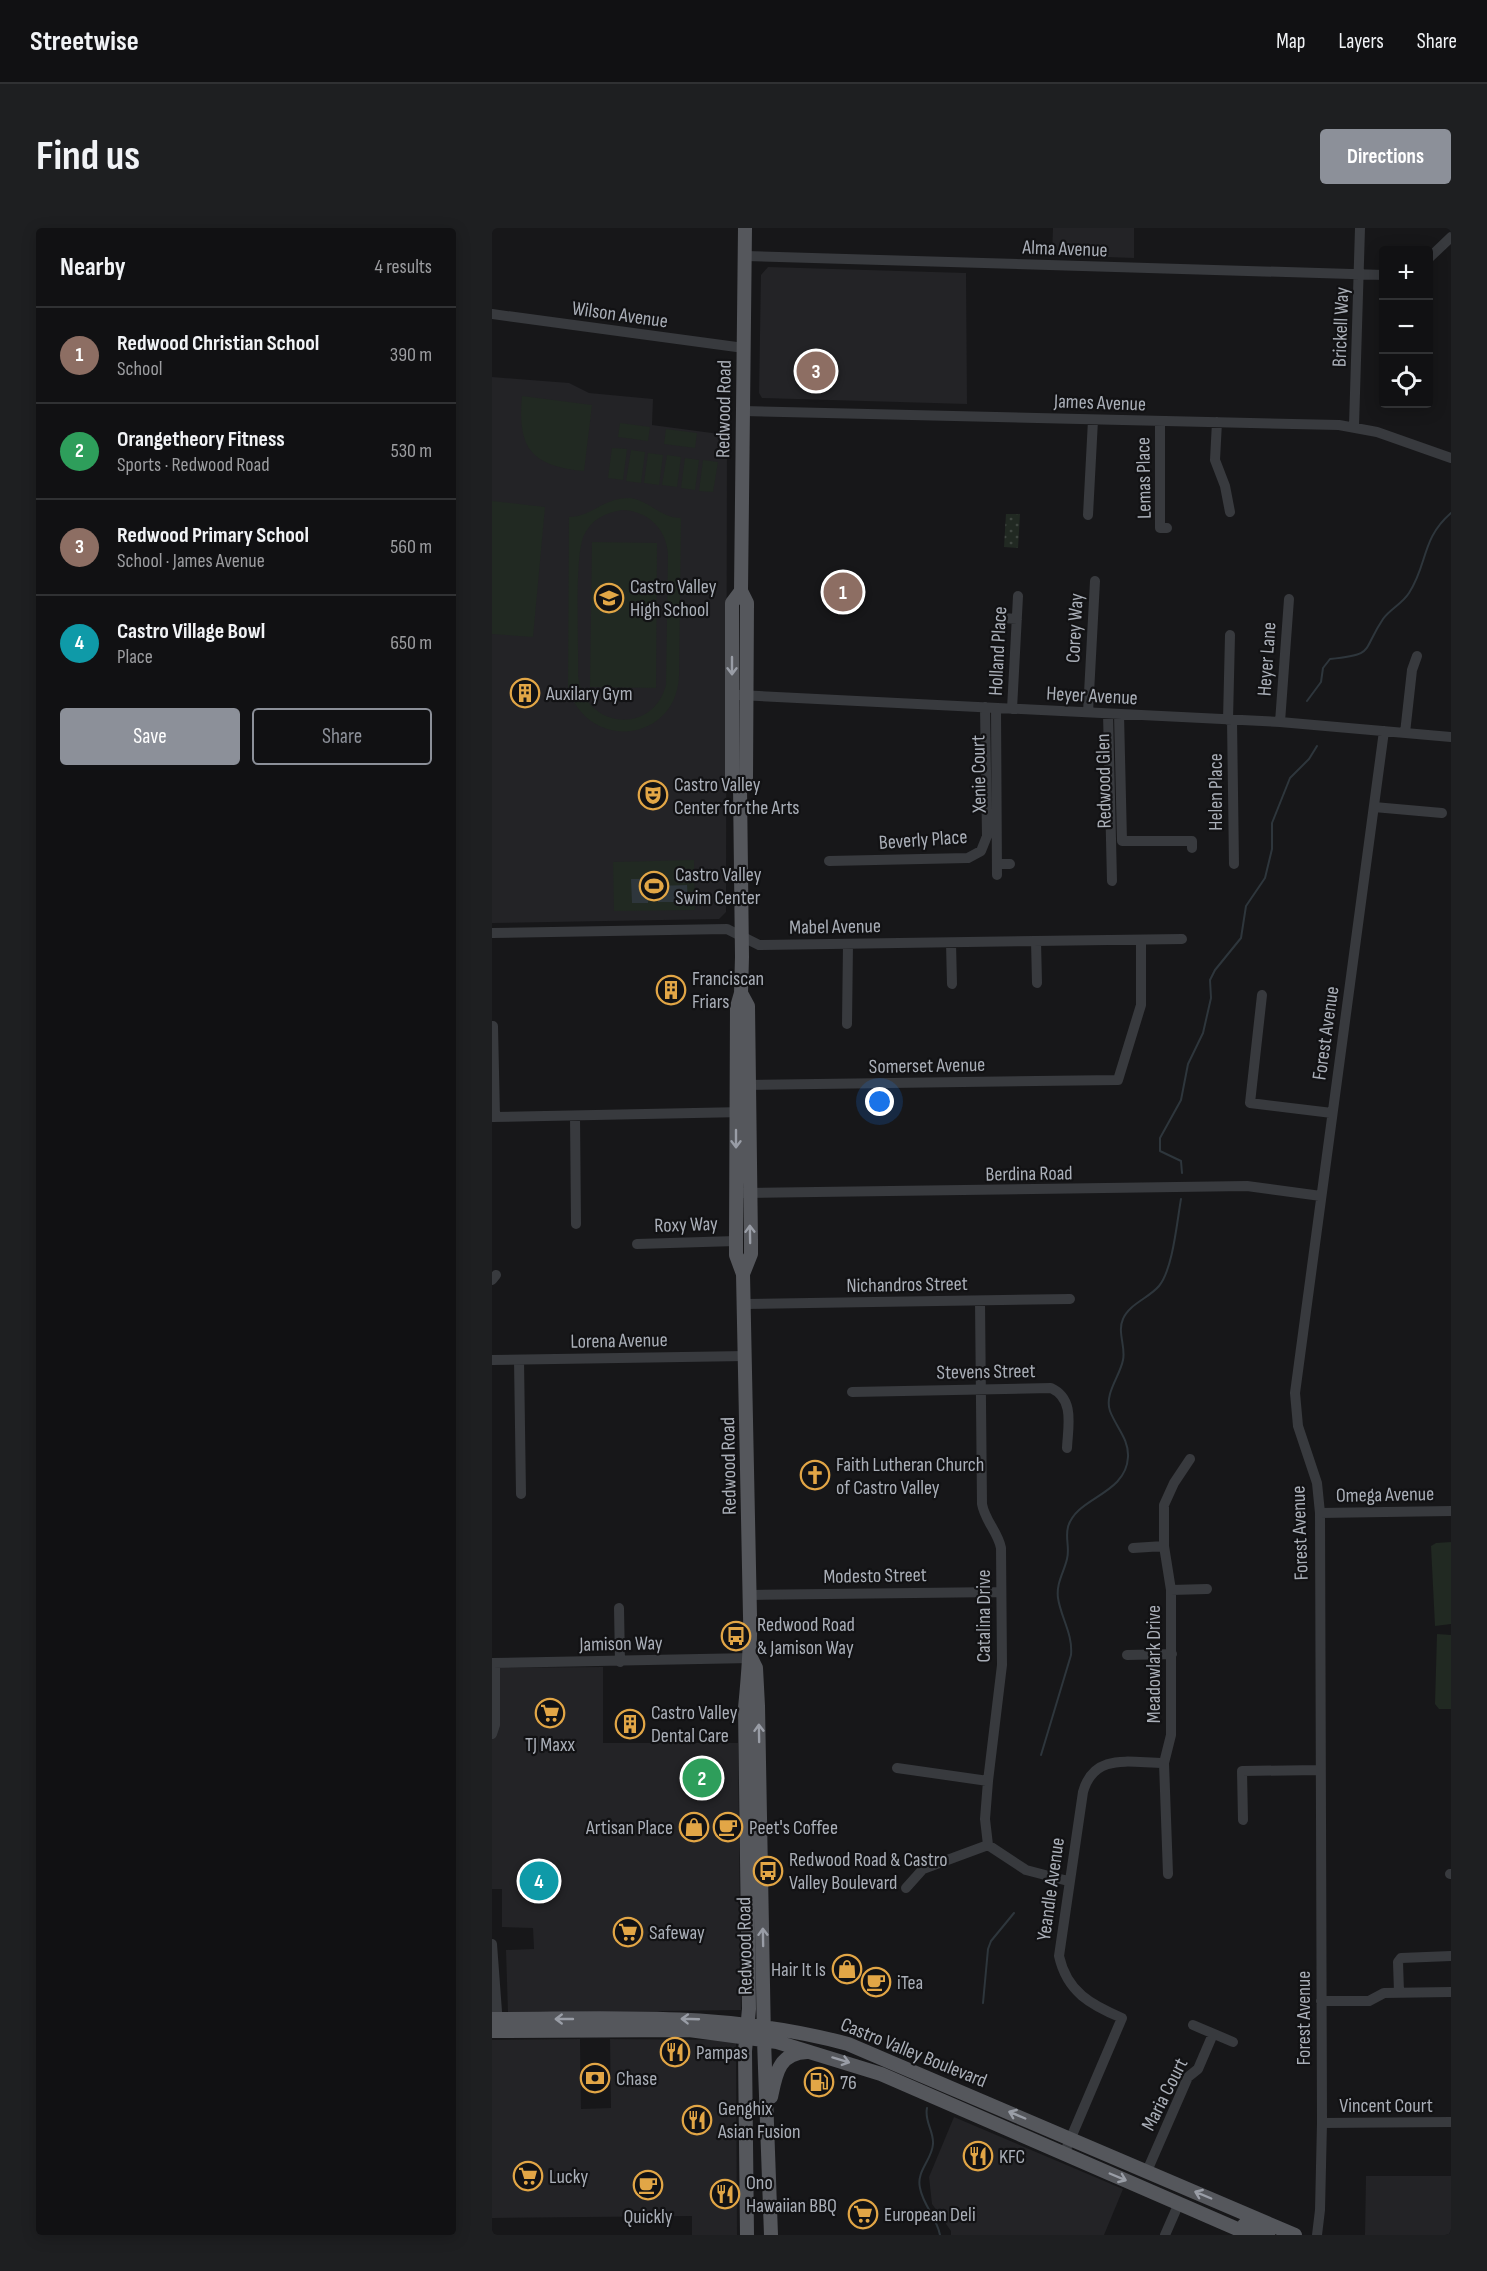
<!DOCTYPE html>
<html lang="en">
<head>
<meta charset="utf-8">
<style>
  :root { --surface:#111113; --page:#1e1f21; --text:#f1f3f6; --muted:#9c9da0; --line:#303133; --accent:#8c9099 }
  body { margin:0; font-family:"Sofia Sans Condensed",sans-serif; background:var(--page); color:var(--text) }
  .controls { position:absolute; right:18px; top:18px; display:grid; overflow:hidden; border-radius:6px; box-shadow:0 3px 15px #0003 }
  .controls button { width:54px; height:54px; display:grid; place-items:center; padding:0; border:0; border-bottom:2px solid var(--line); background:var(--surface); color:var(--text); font:30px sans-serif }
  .you { position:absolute; left:388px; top:874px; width:21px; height:21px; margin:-15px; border:4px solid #fff; border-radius:50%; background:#1a73e8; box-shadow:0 0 0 9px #1a73e833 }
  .badge { display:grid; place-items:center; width:39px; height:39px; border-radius:50%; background:var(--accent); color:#fff; font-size:20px; font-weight:700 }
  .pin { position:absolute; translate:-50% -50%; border:3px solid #fff; box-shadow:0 2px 6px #0006 }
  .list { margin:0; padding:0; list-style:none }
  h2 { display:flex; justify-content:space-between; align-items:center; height:78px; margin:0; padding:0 24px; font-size:26px }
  h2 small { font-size:20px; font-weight:400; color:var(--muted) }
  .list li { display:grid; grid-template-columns:39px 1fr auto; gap:18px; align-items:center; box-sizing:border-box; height:96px; padding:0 24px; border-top:2px solid var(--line) }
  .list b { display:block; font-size:22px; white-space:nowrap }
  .list p { margin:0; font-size:20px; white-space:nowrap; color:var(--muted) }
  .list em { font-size:20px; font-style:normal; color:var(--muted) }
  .actions { display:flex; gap:12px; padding:18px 24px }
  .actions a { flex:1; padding:14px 0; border:2px solid var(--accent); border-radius:6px; text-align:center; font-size:21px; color:var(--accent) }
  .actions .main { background:var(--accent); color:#fff }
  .icon { flex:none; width:33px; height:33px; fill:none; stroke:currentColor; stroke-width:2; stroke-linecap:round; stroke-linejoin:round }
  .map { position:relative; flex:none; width:959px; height:2007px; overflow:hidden; border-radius:6px }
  header { display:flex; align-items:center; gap:36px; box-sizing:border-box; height:84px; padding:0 30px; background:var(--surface); border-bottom:2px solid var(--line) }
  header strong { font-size:28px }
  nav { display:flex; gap:33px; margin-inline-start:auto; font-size:21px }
  .intro { display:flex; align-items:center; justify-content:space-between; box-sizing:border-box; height:144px; padding:0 36px }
  h1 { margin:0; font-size:42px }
  .button { padding:15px 27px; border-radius:6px; background:var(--accent); color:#fff; font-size:21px; font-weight:700 }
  main { display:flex; gap:36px; padding:0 36px }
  aside { flex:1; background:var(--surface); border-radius:6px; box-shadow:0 3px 15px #0003 }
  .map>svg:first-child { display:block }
  .built { fill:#232326 }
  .grass { fill:#212922; fill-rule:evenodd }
  .park { fill:url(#park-dots) }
  .water { fill:#2e363c }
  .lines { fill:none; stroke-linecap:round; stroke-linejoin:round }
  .stream { stroke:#2e363c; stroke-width:2 }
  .minor { stroke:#383a3e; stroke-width:10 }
  .major { stroke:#55575c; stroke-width:14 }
  .oneway { stroke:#999da6 }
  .labels { text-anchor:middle; stroke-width:4.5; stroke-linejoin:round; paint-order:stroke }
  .street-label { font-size:20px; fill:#aaafb8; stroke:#121214 }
  .poi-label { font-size:20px; fill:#aaafb8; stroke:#121214; text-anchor:start }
</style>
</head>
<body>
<header>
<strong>Streetwise</strong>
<nav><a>Map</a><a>Layers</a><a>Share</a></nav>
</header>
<div class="intro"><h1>Find us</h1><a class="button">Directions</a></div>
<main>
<aside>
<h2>Nearby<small>4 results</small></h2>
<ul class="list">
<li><span class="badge" style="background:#8d6e63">1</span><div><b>Redwood Christian School</b><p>School</p></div><em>390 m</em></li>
<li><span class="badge" style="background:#2e9e5b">2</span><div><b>Orangetheory Fitness</b><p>Sports · Redwood Road</p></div><em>530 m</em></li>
<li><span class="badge" style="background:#8d6e63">3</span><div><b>Redwood Primary School</b><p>School · James Avenue</p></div><em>560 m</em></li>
<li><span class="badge" style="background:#0f9aa8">4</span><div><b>Castro Village Bowl</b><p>Place</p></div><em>650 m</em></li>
</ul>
<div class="actions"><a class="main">Save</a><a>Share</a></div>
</aside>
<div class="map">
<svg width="959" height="2007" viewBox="0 0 959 2007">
  <defs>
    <pattern id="park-dots" width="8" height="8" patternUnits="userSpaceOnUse" patternTransform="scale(1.5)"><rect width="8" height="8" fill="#212922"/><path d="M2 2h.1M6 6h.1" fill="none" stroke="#3f4640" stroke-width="1.8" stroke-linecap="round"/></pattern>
  </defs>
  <rect width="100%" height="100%" fill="#171719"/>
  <path class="built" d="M561,0H642V30L560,27Z
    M276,39L474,45L475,176L270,170L267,165L269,47Z
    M0,149L77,155L97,165L161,171L160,197L235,207L234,684L227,691L0,695Z
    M111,1439V1515H246L249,1782L16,1785L14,1722L42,1721L41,1700L10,1699V1661H0V1440Z
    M88,1811L89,1881L119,1880L118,1811L244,1812L245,2007H200V1988L0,1990V1812Z
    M462,1889L631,1961L612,2007H459V2003L440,1976L437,1949Z
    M874,1948H959V2007H873Z"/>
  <path class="grass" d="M30,168L100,177L92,243C40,238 25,221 30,168Z
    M128,195L158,199L156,213L126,209Z
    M174,201L205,205L203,220L172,216Z
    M120,220L135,221L131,252L116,250Z
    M139,222L153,224L149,255L134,253Z
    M156,225L171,227L167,257L152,255Z
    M175,227L189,229L185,259L170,257Z
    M193,230L207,232L203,262L189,260Z
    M211,232L226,234L221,264L207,263Z
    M138,270C158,273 169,290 189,290L187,448C184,515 96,524 76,460L77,289C100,289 110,270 138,270ZM130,282C156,283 174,300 176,326L174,457C160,509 91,500 86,447C87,419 82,328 92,307C100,291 113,285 130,282Z
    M0,273L53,279L41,409L0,406Z
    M100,314L165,315L164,460L98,459Z
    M202,632L203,682L122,683L121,634Z
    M959,1314V1396L943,1398L939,1318L944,1315Z
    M945,1406L959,1407V1481H947L943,1476Z"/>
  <path class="park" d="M514,286H528L526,320L512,319Z"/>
  <path class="water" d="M139,651H156V675H140Z
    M195,657L196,674H166L165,658Z"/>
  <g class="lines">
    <path class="stream" d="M815,473L829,454L831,440L838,431C884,426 869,424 891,391C898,381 910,376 917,365C936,336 929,311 959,285
      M690,945L689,933L668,923V910L689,872L696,836L711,805L719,770L718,752L723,742L749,710L754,678L773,650L780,621V595L798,550L817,531L825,518
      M549,1527L579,1427C581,1406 569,1390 566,1370C564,1355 572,1344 575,1331C578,1320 573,1310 576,1299C584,1269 634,1267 636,1229C637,1211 624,1199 618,1183C612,1166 628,1148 631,1132C634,1119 625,1104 631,1091C637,1076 657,1070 667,1058C681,1041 685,993 689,971
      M491,1775L496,1721L499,1713L522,1685
      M435,1880C432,1893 442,1903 441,1916C440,1932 424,1943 428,1960C431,1977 445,1990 448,2007"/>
    <path class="minor" d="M253,28L892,47
      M936,31L959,9
      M0,86L252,120
      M251,183L847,197L885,204L959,230
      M668,193V300H675
      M725,194L723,232L733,258L738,284
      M862,198L868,0
      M596,287L601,192
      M511,390L525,391
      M247,467L788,494L959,509
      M504,480L505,647
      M520,481L526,368
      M596,484L603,353
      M616,486L620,653
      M627,486L630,613H700V620
      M736,492L738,407
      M740,492L742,636
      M788,494L797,371
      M913,505L920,442L925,428
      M882,579L950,585
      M337,633L476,630L489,623L495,608L493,479
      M505,636H518
      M0,705L235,701L267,717L690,711
      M544,713L545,755
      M459,715L460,756
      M770,767L758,875L840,885
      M355,796L356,716
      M1,798L3,889
      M251,857L626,852L649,777V712
      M83,888L84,996
      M0,889L252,884
      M251,965L755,958L829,968
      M145,1016L244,1013
      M0,1052L4,1047
      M488,1073L490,1276C493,1293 506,1304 509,1320L510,1437L496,1553L493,1591L496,1617L534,1642L576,1653
      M252,1076L578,1071
      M0,1132L254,1128
      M27,1132L29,1266
      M360,1164L559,1160C583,1171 576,1198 575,1220
      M828,1285L959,1283
      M641,1320L672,1318
      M679,1362L715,1361
      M258,1367L509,1364
      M127,1380L128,1434
      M635,1427L680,1426
      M0,1435L259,1430
      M0,1506L3,1497V1435
      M405,1540L496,1553
      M751,1592L750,1543L828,1542
      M676,1646L672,1535L679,1507V1362L672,1318V1277L682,1255L698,1231
      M958,1646H959
      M414,1660L431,1641L496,1617
      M0,1716L6,1797
      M907,1764L906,1734L909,1730L959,1728
      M829,1773H877L892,1765L959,1764
      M701,1797L741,1814
      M830,1895L959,1894
      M572,1926L630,1790C599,1777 575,1764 567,1728L591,1564C602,1524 638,1535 672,1535
      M655,1943L696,1849L706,1841L721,1806
      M673,2007L687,1975
      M825,2007L828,1982L830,1895L828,1285L825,1255L806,1198L803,1165L892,503"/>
    <path class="major" d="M253,0L249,363L255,375L254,551L248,559L250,729L249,765L245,779L244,1013V1027L251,1046L258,1388C259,1419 256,1449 253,1480L257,1781L253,1823L255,2007
      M248,559L240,551V375L249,363
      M249,765L256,778L259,1012V1026L251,1046
      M259,1430L264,1440L266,1478L272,1812L279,2007
      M0,1791C124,1791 234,1783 356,1816L803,2007
      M0,1803L197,1802L285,1814L389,1846L759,2007
      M279,1869C284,1845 287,1825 315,1824
      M752,1997L776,2007"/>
  </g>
  <defs><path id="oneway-shaft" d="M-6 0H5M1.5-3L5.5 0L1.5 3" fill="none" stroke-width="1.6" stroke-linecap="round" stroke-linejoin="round" transform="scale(1.5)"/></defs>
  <g class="oneway">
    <use href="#oneway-shaft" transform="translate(240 438) rotate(90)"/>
    <use href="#oneway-shaft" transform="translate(244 911) rotate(90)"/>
    <use href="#oneway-shaft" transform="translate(258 1006) rotate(-91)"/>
    <use href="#oneway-shaft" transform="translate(267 1505) rotate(-91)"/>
    <use href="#oneway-shaft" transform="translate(271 1709) rotate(-91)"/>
    <use href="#oneway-shaft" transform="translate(72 1791) rotate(180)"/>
    <use href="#oneway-shaft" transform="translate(198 1791) rotate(-178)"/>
    <use href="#oneway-shaft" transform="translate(349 1832) rotate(17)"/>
    <use href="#oneway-shaft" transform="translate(525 1887) rotate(-157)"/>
    <use href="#oneway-shaft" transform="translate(626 1949) rotate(23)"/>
    <use href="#oneway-shaft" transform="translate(711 1967) rotate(-157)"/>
  </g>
  <defs>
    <g id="school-ring" transform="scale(1.5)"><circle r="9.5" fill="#121214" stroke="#e2a646" stroke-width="1.5"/><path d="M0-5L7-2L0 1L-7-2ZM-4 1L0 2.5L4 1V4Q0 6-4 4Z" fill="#e2a646"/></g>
    <g id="building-ring" transform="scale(1.5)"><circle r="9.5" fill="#121214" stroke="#e2a646" stroke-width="1.5"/><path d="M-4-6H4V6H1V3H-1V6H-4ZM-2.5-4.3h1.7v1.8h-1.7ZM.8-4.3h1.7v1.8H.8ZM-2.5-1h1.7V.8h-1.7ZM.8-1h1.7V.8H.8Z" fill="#e2a646"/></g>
    <g id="theatre-ring" transform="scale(1.5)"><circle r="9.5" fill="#121214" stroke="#e2a646" stroke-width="1.5"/><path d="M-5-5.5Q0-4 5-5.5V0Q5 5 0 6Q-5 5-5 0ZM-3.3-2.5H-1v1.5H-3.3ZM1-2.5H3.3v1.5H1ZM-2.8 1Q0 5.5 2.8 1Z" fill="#e2a646"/></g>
    <g id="stadium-ring" transform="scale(1.5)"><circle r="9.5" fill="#121214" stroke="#e2a646" stroke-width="1.5"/><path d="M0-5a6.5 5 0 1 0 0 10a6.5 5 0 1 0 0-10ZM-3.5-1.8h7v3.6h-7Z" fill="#e2a646"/></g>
    <g id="church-ring" transform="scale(1.5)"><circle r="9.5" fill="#121214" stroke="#e2a646" stroke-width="1.5"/><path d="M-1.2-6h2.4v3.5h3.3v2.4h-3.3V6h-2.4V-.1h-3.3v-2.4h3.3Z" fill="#e2a646"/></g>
    <g id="bus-ring" transform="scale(1.5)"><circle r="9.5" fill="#121214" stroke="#e2a646" stroke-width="1.5"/><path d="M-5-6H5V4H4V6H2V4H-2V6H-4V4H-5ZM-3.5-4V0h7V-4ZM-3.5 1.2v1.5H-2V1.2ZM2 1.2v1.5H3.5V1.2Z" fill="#e2a646"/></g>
    <g id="supermarket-ring" transform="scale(1.5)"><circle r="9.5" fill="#121214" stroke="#e2a646" stroke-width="1.5"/><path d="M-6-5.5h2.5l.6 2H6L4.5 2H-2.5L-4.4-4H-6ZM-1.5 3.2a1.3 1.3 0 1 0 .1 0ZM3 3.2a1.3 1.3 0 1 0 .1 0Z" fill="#e2a646"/></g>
    <g id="shop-ring" transform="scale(1.5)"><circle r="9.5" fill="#121214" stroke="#e2a646" stroke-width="1.5"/><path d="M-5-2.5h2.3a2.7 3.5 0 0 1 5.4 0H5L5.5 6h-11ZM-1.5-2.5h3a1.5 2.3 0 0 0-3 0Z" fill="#e2a646"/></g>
    <g id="cafe-ring" transform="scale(1.5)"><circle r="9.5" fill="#121214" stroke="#e2a646" stroke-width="1.5"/><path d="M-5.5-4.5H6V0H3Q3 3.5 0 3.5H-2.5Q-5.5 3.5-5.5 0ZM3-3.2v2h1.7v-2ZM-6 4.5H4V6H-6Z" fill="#e2a646"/></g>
    <g id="restaurant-ring" transform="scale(1.5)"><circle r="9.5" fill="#121214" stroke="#e2a646" stroke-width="1.5"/><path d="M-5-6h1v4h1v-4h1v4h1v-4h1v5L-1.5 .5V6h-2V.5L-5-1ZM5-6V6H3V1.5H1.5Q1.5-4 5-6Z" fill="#e2a646"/></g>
    <g id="bank-ring" transform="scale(1.5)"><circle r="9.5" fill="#121214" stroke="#e2a646" stroke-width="1.5"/><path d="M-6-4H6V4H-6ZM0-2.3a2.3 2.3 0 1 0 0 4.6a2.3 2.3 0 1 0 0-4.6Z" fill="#e2a646"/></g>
    <g id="fuel-ring" transform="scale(1.5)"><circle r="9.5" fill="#121214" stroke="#e2a646" stroke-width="1.5"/><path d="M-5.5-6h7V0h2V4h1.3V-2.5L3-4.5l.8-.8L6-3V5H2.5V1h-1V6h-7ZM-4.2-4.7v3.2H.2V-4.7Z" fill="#e2a646"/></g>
  </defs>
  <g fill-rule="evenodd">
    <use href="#school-ring" x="117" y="370"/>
    <use href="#building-ring" x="33" y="465"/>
    <use href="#theatre-ring" x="161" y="567"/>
    <use href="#stadium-ring" x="162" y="658"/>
    <use href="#building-ring" x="179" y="762"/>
    <use href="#church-ring" x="323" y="1247"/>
    <use href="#bus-ring" x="244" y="1408"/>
    <use href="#supermarket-ring" x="58" y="1485"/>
    <use href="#building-ring" x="138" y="1496"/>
    <use href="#shop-ring" x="202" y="1599"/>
    <use href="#cafe-ring" x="236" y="1599"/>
    <use href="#bus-ring" x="276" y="1643"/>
    <use href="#supermarket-ring" x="136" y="1704"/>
    <use href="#shop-ring" x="355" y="1741"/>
    <use href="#cafe-ring" x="384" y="1754"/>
    <use href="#restaurant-ring" x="183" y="1824"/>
    <use href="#bank-ring" x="103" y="1850"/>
    <use href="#fuel-ring" x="327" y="1854"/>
    <use href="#restaurant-ring" x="205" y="1892"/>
    <use href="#restaurant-ring" x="486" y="1928"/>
    <use href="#supermarket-ring" x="36" y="1948"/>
    <use href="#cafe-ring" x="156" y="1957"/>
    <use href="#restaurant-ring" x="233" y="1966"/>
    <use href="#supermarket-ring" x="371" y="1986"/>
  </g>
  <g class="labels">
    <g class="street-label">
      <text transform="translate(573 20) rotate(2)" y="7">Alma Avenue</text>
      <text transform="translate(128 86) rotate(8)" y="7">Wilson Avenue</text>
      <text transform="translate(848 99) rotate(-88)" y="7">Brickell Way</text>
      <text transform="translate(608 174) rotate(2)" y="7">James Avenue</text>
      <text transform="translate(231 181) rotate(-89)" y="7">Redwood Road</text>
      <text transform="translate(651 250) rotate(-91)" y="7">Lemas Place</text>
      <text transform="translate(582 400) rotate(-87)" y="7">Corey Way</text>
      <text transform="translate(505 423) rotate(-87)" y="7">Holland Place</text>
      <text transform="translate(774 431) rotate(-86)" y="7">Heyer Lane</text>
      <text transform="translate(600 467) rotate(3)" y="7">Heyer Avenue</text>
      <text transform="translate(486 546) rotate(-91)" y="7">Xenie Court</text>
      <text transform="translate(611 553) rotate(-91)" y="7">Redwood Glen</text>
      <text transform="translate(723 564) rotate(-90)" y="7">Helen Place</text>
      <text transform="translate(431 611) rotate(-4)" y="7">Beverly Place</text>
      <text transform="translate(343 698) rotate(-1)" y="7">Mabel Avenue</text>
      <text transform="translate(833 805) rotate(-82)" y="7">Forest Avenue</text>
      <text transform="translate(435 837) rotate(-1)" y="7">Somerset Avenue</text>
      <text transform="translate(537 945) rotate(-1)" y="7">Berdina Road</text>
      <text transform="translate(194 996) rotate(-2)" y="7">Roxy Way</text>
      <text transform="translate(415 1056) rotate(-1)" y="7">Nichandros Street</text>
      <text transform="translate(127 1112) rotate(-1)" y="7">Lorena Avenue</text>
      <text transform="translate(494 1143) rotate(-1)" y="7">Stevens Street</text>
      <text transform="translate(236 1238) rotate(-91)" y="7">Redwood Road</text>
      <text transform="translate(893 1266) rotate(-1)" y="7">Omega Avenue</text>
      <text transform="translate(807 1305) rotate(-92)" y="7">Forest Avenue</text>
      <text transform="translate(383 1347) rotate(-1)" y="7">Modesto Street</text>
      <text transform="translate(491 1388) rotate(-90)" y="7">Catalina Drive</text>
      <text transform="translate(129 1415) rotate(-1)" y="7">Jamison Way</text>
      <text transform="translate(661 1436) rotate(-90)" y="7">Meadowlark Drive</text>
      <text transform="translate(558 1661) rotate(-82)" y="7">Yeandle Avenue</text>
      <text transform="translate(252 1718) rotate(-91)" y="7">Redwood Road</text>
      <text transform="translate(811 1790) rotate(-90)" y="7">Forest Avenue</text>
      <text transform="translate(422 1824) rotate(22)" y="7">Castro Valley Boulevard</text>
      <text transform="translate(672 1866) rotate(-63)" y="7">Maria Court</text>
      <text x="894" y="1884">Vincent Court</text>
    </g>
    <g class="poi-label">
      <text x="138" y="365">Castro Valley<tspan x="138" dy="23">High School</tspan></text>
      <text x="54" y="472">Auxilary Gym</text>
      <text x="182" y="563">Castro Valley<tspan x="182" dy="23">Center for the Arts</tspan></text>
      <text x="183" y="653">Castro Valley<tspan x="183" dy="23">Swim Center</tspan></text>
      <text x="200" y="757">Franciscan<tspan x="200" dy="23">Friars</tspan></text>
      <text x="344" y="1243">Faith Lutheran Church<tspan x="344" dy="23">of Castro Valley</tspan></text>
      <text x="265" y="1403">Redwood Road<tspan x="265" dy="23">&amp; Jamison Way</tspan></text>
      <text x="159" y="1491">Castro Valley<tspan x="159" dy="23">Dental Care</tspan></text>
      <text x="58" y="1523" text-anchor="middle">TJ Maxx</text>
      <text x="181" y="1606" text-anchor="end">Artisan Place</text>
      <text x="257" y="1606">Peet's Coffee</text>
      <text x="297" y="1638">Redwood Road &amp; Castro<tspan x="297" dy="23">Valley Boulevard</tspan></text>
      <text x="157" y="1711">Safeway</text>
      <text x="334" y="1748" text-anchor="end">Hair It Is</text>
      <text x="405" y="1761">iTea</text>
      <text x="204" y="1831">Pampas</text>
      <text x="124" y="1857">Chase</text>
      <text x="348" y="1861">76</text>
      <text x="226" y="1887">Genghix<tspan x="226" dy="23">Asian Fusion</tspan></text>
      <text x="507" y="1935">KFC</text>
      <text x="57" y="1955">Lucky</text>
      <text x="254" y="1961">Ono<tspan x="254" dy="23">Hawaiian BBQ</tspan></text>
      <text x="392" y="1993">European Deli</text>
      <text x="156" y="1995" text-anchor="middle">Quickly</text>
    </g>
  </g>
</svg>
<div class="controls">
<button>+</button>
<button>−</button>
<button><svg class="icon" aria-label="locate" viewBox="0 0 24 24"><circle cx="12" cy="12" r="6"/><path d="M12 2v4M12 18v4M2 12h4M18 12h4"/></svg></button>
</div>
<div class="you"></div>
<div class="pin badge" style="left:351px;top:364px;background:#8d6e63">1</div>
<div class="pin badge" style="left:210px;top:1550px;background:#2e9e5b">2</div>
<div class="pin badge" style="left:324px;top:143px;background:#8d6e63">3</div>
<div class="pin badge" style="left:47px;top:1653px;background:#0f9aa8">4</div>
</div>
</main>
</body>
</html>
